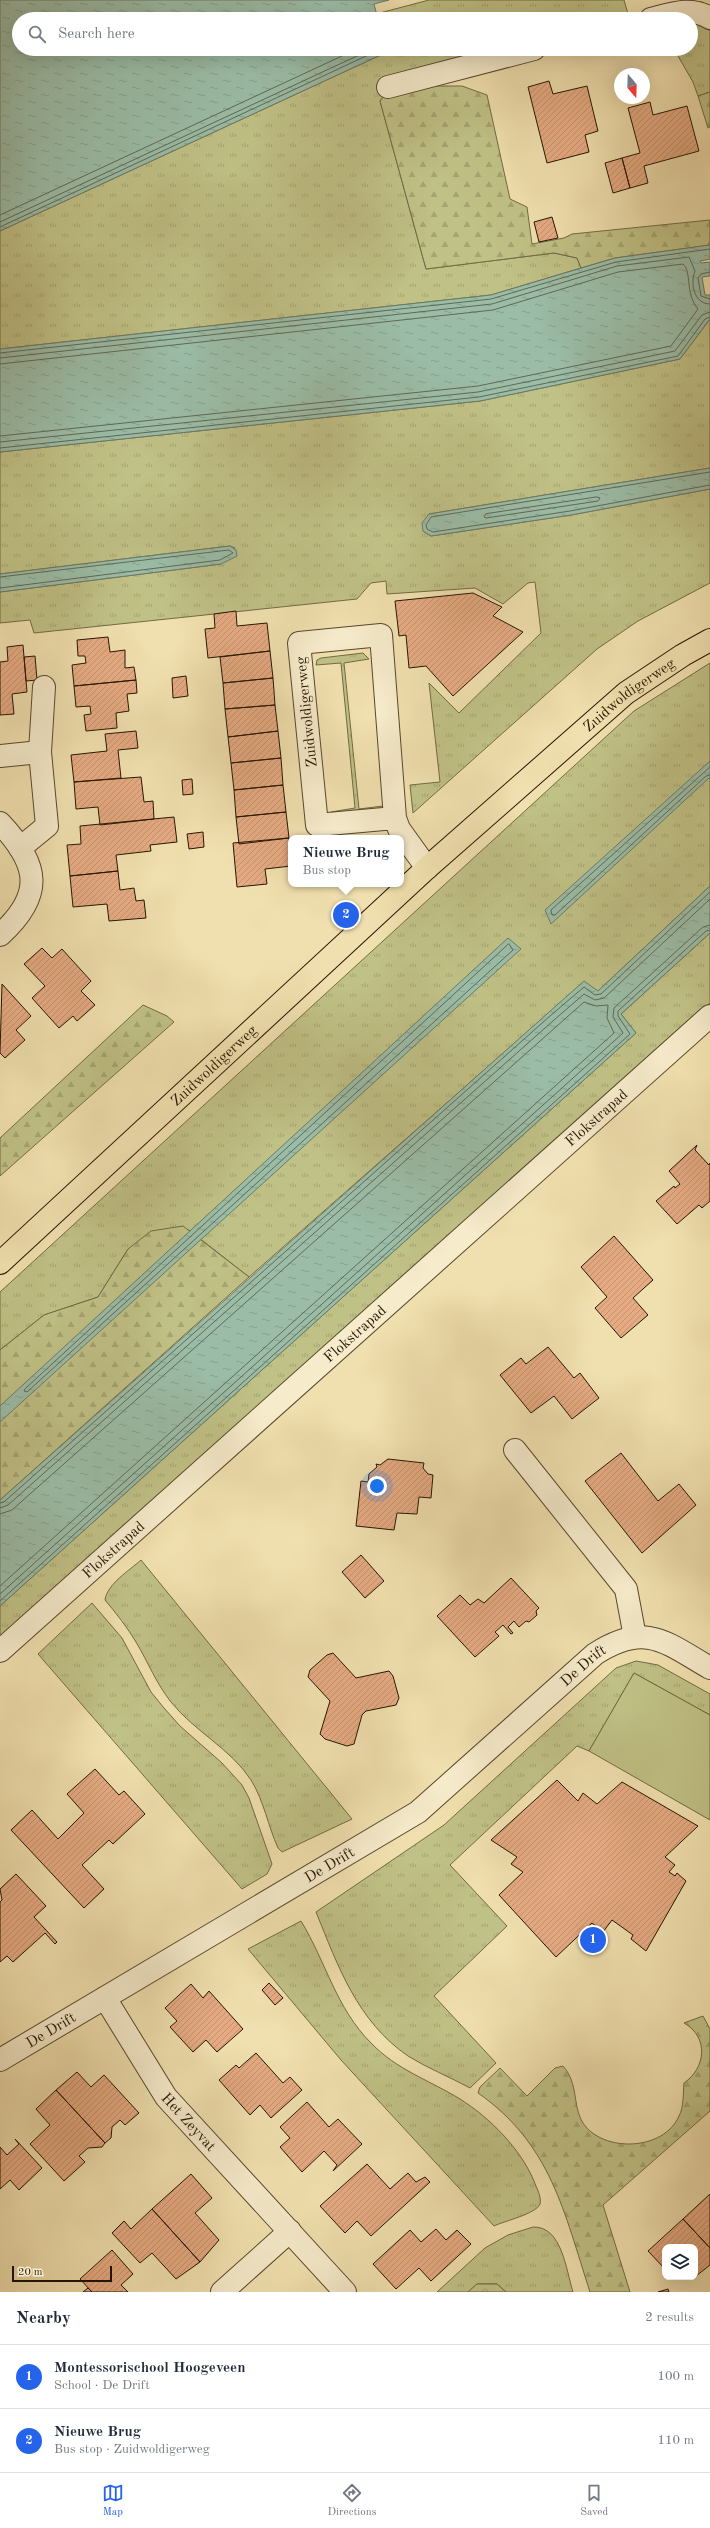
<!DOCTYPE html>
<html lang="en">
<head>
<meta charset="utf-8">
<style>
  :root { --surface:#fff; --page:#f6f6f7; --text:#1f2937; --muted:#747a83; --line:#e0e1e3; --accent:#2563eb }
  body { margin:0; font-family:"Old Standard TT",serif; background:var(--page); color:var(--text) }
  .controls { position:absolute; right:12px; bottom:12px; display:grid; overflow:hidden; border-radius:8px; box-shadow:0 4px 16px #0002 }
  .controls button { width:36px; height:36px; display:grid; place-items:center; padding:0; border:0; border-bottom:1px solid var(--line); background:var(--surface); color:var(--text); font:20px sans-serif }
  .compass { position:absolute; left:614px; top:68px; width:36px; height:36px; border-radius:50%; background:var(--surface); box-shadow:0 4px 16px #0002; rotate:161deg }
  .scale { position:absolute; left:12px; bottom:10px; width:100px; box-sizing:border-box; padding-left:4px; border:2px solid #251501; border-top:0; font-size:11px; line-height:14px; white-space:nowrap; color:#251501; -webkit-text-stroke:3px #f6ebcb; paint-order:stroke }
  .you { position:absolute; left:377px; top:1486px; width:14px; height:14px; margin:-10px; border:3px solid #fff; border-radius:50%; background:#1a73e8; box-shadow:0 0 0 6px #1a73e833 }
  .badge { display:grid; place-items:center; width:26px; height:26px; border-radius:50%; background:var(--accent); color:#fff; font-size:13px; font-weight:700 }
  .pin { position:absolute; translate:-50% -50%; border:2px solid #fff; box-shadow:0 1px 4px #0006 }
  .popup { position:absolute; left:288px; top:835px; width:116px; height:52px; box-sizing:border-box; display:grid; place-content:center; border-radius:8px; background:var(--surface); filter:drop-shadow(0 1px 3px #0005); font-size:13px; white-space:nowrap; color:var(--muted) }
  .popup b { font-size:15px; color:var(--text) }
  .popup::after { content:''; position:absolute; left:50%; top:100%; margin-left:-8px; border:8px solid transparent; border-top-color:var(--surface) }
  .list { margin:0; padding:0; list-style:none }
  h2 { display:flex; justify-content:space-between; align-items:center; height:52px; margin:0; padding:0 16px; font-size:17px }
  h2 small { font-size:13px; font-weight:400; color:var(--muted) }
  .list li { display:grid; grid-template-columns:26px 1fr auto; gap:12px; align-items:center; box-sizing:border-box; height:64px; padding:0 16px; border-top:1px solid var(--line) }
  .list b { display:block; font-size:15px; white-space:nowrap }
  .list p { margin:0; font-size:13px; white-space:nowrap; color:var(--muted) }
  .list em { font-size:13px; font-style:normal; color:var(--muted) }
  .icon { flex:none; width:22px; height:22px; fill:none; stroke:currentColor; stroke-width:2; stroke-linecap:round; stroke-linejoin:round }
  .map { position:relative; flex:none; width:710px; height:2292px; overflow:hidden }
  .search { position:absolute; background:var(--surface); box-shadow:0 4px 16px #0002; left:12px; right:12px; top:12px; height:44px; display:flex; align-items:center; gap:10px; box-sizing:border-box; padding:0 14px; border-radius:22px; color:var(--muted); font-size:15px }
  .sheet { height:180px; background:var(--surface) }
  nav { display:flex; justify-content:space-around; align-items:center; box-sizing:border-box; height:56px; border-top:1px solid var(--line); background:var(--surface); font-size:11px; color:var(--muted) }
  nav a { display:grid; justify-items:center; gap:2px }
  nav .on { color:var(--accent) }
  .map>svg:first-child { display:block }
  .grass { fill:url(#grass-tufts); stroke:#726b44 }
  .forest { fill:url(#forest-firs); stroke:#726b44 }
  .park { fill:url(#park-crowns); stroke:#726b44 }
  .pitch { fill:#c0c186; stroke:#726b44 }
  .water { fill:url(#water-ripples); stroke:#6c7a65 }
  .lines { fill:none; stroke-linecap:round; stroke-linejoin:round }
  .shore { stroke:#606954; stroke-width:1 }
  .building { fill:url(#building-hatch); stroke:#251501 }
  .minor-casing { stroke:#58482c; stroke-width:24 }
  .major-casing { stroke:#251501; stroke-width:24 }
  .minor { stroke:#f6ebcb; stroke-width:22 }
  .major { stroke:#f1e0af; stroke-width:22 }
  .labels { text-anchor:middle; stroke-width:3.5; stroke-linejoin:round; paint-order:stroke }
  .street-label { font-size:15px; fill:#251501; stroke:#f6ebcb }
</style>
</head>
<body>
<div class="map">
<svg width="710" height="2292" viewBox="0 0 710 2292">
  <defs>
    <pattern id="grass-tufts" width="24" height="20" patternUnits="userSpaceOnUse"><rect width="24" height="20" fill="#c0c186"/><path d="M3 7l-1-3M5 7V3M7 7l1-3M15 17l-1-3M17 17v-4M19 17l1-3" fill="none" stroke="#a5a572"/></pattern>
    <pattern id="forest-firs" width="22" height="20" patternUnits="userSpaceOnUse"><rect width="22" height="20" fill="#c0c186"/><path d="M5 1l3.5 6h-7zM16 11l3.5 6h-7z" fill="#a5a572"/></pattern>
    <pattern id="park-crowns" width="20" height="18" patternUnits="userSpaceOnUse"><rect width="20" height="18" fill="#c0c186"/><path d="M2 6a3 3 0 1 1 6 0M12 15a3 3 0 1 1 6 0" fill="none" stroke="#a5a572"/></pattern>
    <pattern id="water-ripples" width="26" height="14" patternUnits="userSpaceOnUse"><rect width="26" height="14" fill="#9bbda8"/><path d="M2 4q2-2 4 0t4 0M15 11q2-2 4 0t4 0" fill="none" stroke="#85a28f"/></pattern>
    <pattern id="building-hatch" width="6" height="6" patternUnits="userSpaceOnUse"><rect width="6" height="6" fill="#e6ab83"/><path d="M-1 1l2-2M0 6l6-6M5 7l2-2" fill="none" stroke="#c5926f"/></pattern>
  </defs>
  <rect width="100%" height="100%" fill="#f1e0af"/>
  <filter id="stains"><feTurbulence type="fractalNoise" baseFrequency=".005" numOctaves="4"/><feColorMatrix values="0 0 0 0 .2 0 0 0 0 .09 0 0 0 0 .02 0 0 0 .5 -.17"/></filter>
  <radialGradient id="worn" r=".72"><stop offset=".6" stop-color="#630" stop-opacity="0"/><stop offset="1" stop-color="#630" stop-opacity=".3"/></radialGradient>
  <path class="grass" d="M429,0H624L628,14L610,19H378L376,14Z
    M691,21L701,24L710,31V92L698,96L693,82L674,49H691Z
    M384,49H496L380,80L385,95L380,101L426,269L554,253L577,258L581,268L491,295L0,349V231L385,53Z
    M710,319V468L429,514L423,531L431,536L571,515L710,489V583L638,621L597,649L413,813L410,785L440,782L429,683L459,713L541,633L535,582L528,583L503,604L475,588L387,594L386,581L371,583L357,599L34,633L30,620L0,623V592L221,564L235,548L230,546L0,574V452L480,401L680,359Z
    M363,653L369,659L344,663L359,809L383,806V810L331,815V812L355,808L341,663L316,665L317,660L321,658Z
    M710,663V886L597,992L584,982L249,1277L189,1230L128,1249L98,1297L44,1315L0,1350V1292L634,711Z
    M710,933V1003L0,1637V1606L636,1033L621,1014Z
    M141,1560L352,1819L282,1852L278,1848C268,1826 264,1801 251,1780C231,1749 194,1731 171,1702C156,1683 148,1662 136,1642C127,1627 116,1613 105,1600C107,1584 130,1570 141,1560Z
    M92,1603L122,1638L151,1692L164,1708L180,1726L222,1763L242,1785L249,1798L272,1864L267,1874L242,1889L38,1654Z
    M636,1661L658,1665L710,1694V1715L634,1673L589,1751L577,1746L450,1865L507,1926L434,1996L496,2063L470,2088C450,2077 427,2068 408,2056C357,2021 338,1966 316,1912L444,1825L616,1668Z
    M301,1921C326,1962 336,2008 371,2043C397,2070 429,2080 460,2099C490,2118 520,2148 534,2181C536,2187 542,2197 540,2204C536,2214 504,2221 494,2226L341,2060L248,1949Z
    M533,2227C562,2226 566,2270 573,2292H506L497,2284H477L468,2292H437L485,2248L508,2235Z"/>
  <path class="forest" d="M421,86H462L487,95L510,199L527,207L532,244L564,238L572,234L710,220V245L615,258L581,268L577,258L554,253L426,269L380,101L385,95Z
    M710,92V127L708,128L698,96Z
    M143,1005L167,1016L174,1022L0,1176V1138Z
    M183,1226L249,1277L0,1500V1350L44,1315L98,1297L128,1249L151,1231Z
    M703,2016L710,2029V2111L603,2205L630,2292H590C564,2212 551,2144 478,2093L480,2087L500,2068L527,2096L555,2068L563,2066C579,2084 572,2105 583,2123C603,2153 664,2151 679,2116C684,2107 683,2093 684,2083C706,2068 709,2037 684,2023Z"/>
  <path class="park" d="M477,2284H497L506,2292H468Z"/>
  <path class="pitch" d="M634,1673L710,1715V1820L589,1751Z"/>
  <path class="water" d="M0,0H389L374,4L378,19H19V49H384L385,53L0,231Z
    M710,245V259L700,261L701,263L710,262V276L702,277L705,295H710V319L680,359L480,401L0,452V349L491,295L615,258Z
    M710,468V489L571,515L431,536L423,531L422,523L429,514Z
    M230,546L236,550L237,556L221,564L0,592V574Z
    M710,761V777L551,924L545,910Z
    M710,886V933L621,1014L636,1033L0,1606V1500L548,1013L584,981L598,991Z
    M508,938L521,949L0,1422V1406Z"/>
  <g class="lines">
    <path class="shore" d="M0,215L357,49
      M0,222L372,49
      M0,227L381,49
      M710,272L701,274L698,278L701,296L710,299
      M0,353L491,299L616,262L710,249
      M0,358L492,304L617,266L689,257L695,271C690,284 694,304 710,304
      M0,364L493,310L618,272L683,264C692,272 685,294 698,309L671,346L478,386L0,436
      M0,442L478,392L675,351L702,315L710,312
      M0,448L479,397L678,356L705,319L710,317
      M710,472L431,517L426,525L427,529L433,532L570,511L710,485
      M597,497L600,498L598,501L486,518L484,517L486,514Z
      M0,577L229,550L233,553L220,560L0,588
      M710,767L551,910L552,915H555L706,776L710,775
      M509,944L513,950L27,1392L24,1391L25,1389Z
      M0,1503L4,1502L550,1016L584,987L595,995L601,994L710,892
      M0,1508L8,1505L554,1020L584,994L595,1000L604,998L710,899
      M0,1514L12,1510L584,1002L596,1006L608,1005L607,1018L614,1033L0,1586
      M0,1594L623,1033L613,1017L614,1008L703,927L710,925
      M0,1601L630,1034L618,1016V1011L706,931L710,930"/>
  </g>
  <path class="building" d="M549,81L553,94L587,86L598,131L585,135L589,152L547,163L528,87Z
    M650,102L653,115L687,106L699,151L644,166L648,183L630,188L622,158L640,153L628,108Z
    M622,158L630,188L613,193L605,163Z
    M552,217L558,238L539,242L534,222Z
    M473,593L502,607L493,616L523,632L453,696L426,666L409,668L406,635L399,636L395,601Z
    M236,611L237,626L267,623L270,651L208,658L205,629L215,628L214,614Z
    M108,637L110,652L125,650V668L134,667L136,680L74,686L72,665L86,663L85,656H78L77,640Z
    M23,645L27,692L12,694L14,714L0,715V662L8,661L7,647Z
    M270,651L273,678L223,683L220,657Z
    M35,656L37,680L26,681L24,657Z
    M186,676L188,696L173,698L172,678Z
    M273,678L275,705L225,709L223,683Z
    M136,680L137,693L127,694L129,711L116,713L117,728L86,731L84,715L91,714L90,706L76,707L74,686Z
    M275,705L278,731L228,737L225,709Z
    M136,731L138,748L118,750L121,778L74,782L71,755L107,751L105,734Z
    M278,731L281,758L231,763L228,737Z
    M281,758L283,785L234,790L231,763Z
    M141,777L144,802L153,801L154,819L100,825L98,807L76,809L74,782Z
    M192,779L193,794L183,795L182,780Z
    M283,785L286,812L236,817L234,790Z
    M286,812L289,838L239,844L236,817Z
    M174,817L177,842L150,845L151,851L116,855L118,871L70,876L67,845L81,844L80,826Z
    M203,832L204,847L189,849L187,834Z
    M289,838L291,866L265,869L267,884L237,887L233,843Z
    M118,871L120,890L134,888L136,901L144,900L146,918L109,921L107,904L73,907L70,876Z
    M42,948L52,958L62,949L91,981L81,991L95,1005L77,1021L73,1016L59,1028L32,998L45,986L24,964Z
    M2,984L31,1016L16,1030L25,1040L5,1058L0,1053Z
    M697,1145L695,1150L709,1165L710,1163V1201L702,1208L699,1205L677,1224L656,1201L674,1186L675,1188L680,1184L669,1171Z
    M614,1236L653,1280L633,1298L648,1315L621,1338L595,1308L607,1297L581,1267Z
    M548,1347L574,1378L580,1373L599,1398L572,1419L554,1396L531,1413L500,1375L521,1358L526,1364Z
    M621,1453L658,1501L679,1484L696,1505L642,1553L585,1481Z
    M388,1459L424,1463L423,1468L428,1474L433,1475L431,1498L419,1497L417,1514L397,1513L394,1530L356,1526L361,1481L368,1482L369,1474L377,1467L376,1464L380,1465Z
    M361,1555L384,1581L365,1598L342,1572Z
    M511,1578L539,1608L536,1611L537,1615L529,1622L526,1621L519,1627L514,1621L508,1627L513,1633L511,1634L503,1625L495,1632L499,1636L475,1657L437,1616L460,1595L470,1605L478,1599L484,1603Z
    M333,1653L356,1678L389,1671L393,1676L399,1698L396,1705L366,1711L362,1715L354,1744L347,1746L325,1739L320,1734L330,1701L308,1677L310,1670L327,1655Z
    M95,1769L119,1795L124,1791L145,1814L113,1844L109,1840L82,1865L104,1889L84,1908L11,1830L32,1810L58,1839L84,1813L67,1794Z
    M557,1780L578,1801L583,1793L597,1804L622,1782L698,1826L665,1857L675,1865L669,1872L675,1876L677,1873L686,1881L646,1951L631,1939L633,1935L612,1920L603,1932L592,1923L556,1957L499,1895L523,1872L511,1864L517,1857L491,1840Z
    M16,1874L46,1906L34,1917L57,1942L55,1944L45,1933L13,1962L7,1956L0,1962V1902L2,1900L0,1889Z
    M269,1983L283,1998L275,2005L262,1990Z
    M191,1984L203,1998L209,1991L243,2029L217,2052L206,2040L193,2052L170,2027L177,2021L165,2008Z
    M256,2053L283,2083L290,2077L302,2090L271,2118L260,2105L250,2115L219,2080L236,2065L239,2068Z
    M77,2072L91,2087L104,2075L139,2113L125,2125L120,2120L112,2127L111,2138L105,2143L56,2090Z
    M56,2090L105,2143L102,2147L88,2148L79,2156L85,2162L64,2181L30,2144L50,2125L36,2109Z
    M307,2102L329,2127L338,2119L362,2144L333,2171L337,2165L324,2151L302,2172L280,2147L290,2138L280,2127Z
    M15,2139L42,2168L19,2190L10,2180L0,2189V2147L7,2155L19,2144Z
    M367,2164L390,2189L408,2173L416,2182L425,2177L430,2182L371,2236L357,2221L345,2233L320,2206Z
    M191,2174L212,2198L195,2213L219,2240L200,2262L152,2209Z
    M710,2194V2248L683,2219Z
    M152,2209L200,2262L176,2279L152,2253L140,2263L112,2233L124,2221L131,2229Z
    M683,2219L710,2248V2265L696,2276L695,2247H665V2269L648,2251Z
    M436,2229L446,2240L457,2230L471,2244L431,2281L419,2268L396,2289L373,2264L410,2230L421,2242Z
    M112,2250L133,2274L121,2285L128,2292H92L80,2279Z
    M88,2288L92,2292H83Z
    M668,2289L669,2292H658Z"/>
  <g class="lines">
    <g class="minor-casing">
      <g id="minor">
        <path d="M651,19C671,14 691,6 710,18"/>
        <path d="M388,87L534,49"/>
        <path d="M0,756L40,752"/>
        <path d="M395,818L317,825L299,643L381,635L395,818L399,829L427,868"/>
        <path d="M0,823C40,865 44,895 0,935"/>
        <path d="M20,848L47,826L40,752L44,687"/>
        <path d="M515,1450L626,1589L635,1637"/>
        <path id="s1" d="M0,1651L710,1016"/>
        <path id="s2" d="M105,1998L166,2097L345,2292"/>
        <path id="s3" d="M0,2060L418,1812L595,1654C645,1622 664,1641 710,1668"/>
        <path d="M222,2292L290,2231"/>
      </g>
    </g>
    <g class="major-casing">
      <g id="major">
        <path id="s4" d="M0,1263L427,868L626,693L683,655L710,640"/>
      </g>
    </g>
    <use href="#minor" class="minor"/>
    <use href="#major" class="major"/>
  </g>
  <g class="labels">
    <g class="street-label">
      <text dy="5" stroke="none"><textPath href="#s4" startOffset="848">Zuidwoldigerweg</textPath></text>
      <text transform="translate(306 712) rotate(-96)" y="5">Zuidwoldigerweg</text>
      <text dy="5" stroke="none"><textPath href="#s4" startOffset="291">Zuidwoldigerweg</textPath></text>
      <text dy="5" stroke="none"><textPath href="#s1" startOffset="800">Flokstrapad</textPath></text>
      <text dy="5" stroke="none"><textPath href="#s1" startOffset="476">Flokstrapad</textPath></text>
      <text dy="5" stroke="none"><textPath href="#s1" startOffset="152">Flokstrapad</textPath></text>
      <text dy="5" stroke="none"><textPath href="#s3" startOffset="707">De Drift</textPath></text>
      <text dy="5" stroke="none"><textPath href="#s3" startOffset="383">De Drift</textPath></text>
      <text dy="5" stroke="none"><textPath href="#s3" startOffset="59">De Drift</textPath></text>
      <text dy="5" stroke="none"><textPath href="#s2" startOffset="150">Het Zeyvat</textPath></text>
    </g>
  </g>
  <rect width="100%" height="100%" filter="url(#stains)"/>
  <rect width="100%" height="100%" fill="url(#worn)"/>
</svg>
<div class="controls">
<button><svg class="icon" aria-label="layers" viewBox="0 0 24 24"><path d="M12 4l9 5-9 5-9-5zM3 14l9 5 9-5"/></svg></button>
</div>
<svg class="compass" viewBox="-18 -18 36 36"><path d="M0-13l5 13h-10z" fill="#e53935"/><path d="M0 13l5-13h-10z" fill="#747a83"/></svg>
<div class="scale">20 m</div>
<div class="you"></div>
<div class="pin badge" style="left:593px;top:1940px">1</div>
<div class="pin badge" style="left:346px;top:915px">2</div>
<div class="popup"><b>Nieuwe Brug</b>Bus stop</div>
<div class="search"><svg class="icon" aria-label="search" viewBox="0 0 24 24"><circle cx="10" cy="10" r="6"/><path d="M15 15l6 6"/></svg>Search here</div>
</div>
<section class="sheet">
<h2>Nearby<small>2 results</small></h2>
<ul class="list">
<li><span class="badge">1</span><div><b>Montessorischool Hoogeveen</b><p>School · De Drift</p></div><em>100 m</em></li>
<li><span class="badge">2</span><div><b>Nieuwe Brug</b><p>Bus stop · Zuidwoldigerweg</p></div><em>110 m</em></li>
</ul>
</section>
<nav>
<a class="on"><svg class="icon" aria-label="map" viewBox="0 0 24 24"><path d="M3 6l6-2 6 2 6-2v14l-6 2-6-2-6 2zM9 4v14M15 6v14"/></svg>Map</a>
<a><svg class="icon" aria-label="directions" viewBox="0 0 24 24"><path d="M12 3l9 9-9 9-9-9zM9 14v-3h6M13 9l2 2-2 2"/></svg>Directions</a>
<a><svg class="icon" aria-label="saved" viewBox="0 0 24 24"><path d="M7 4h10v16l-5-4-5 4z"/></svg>Saved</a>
</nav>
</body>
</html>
